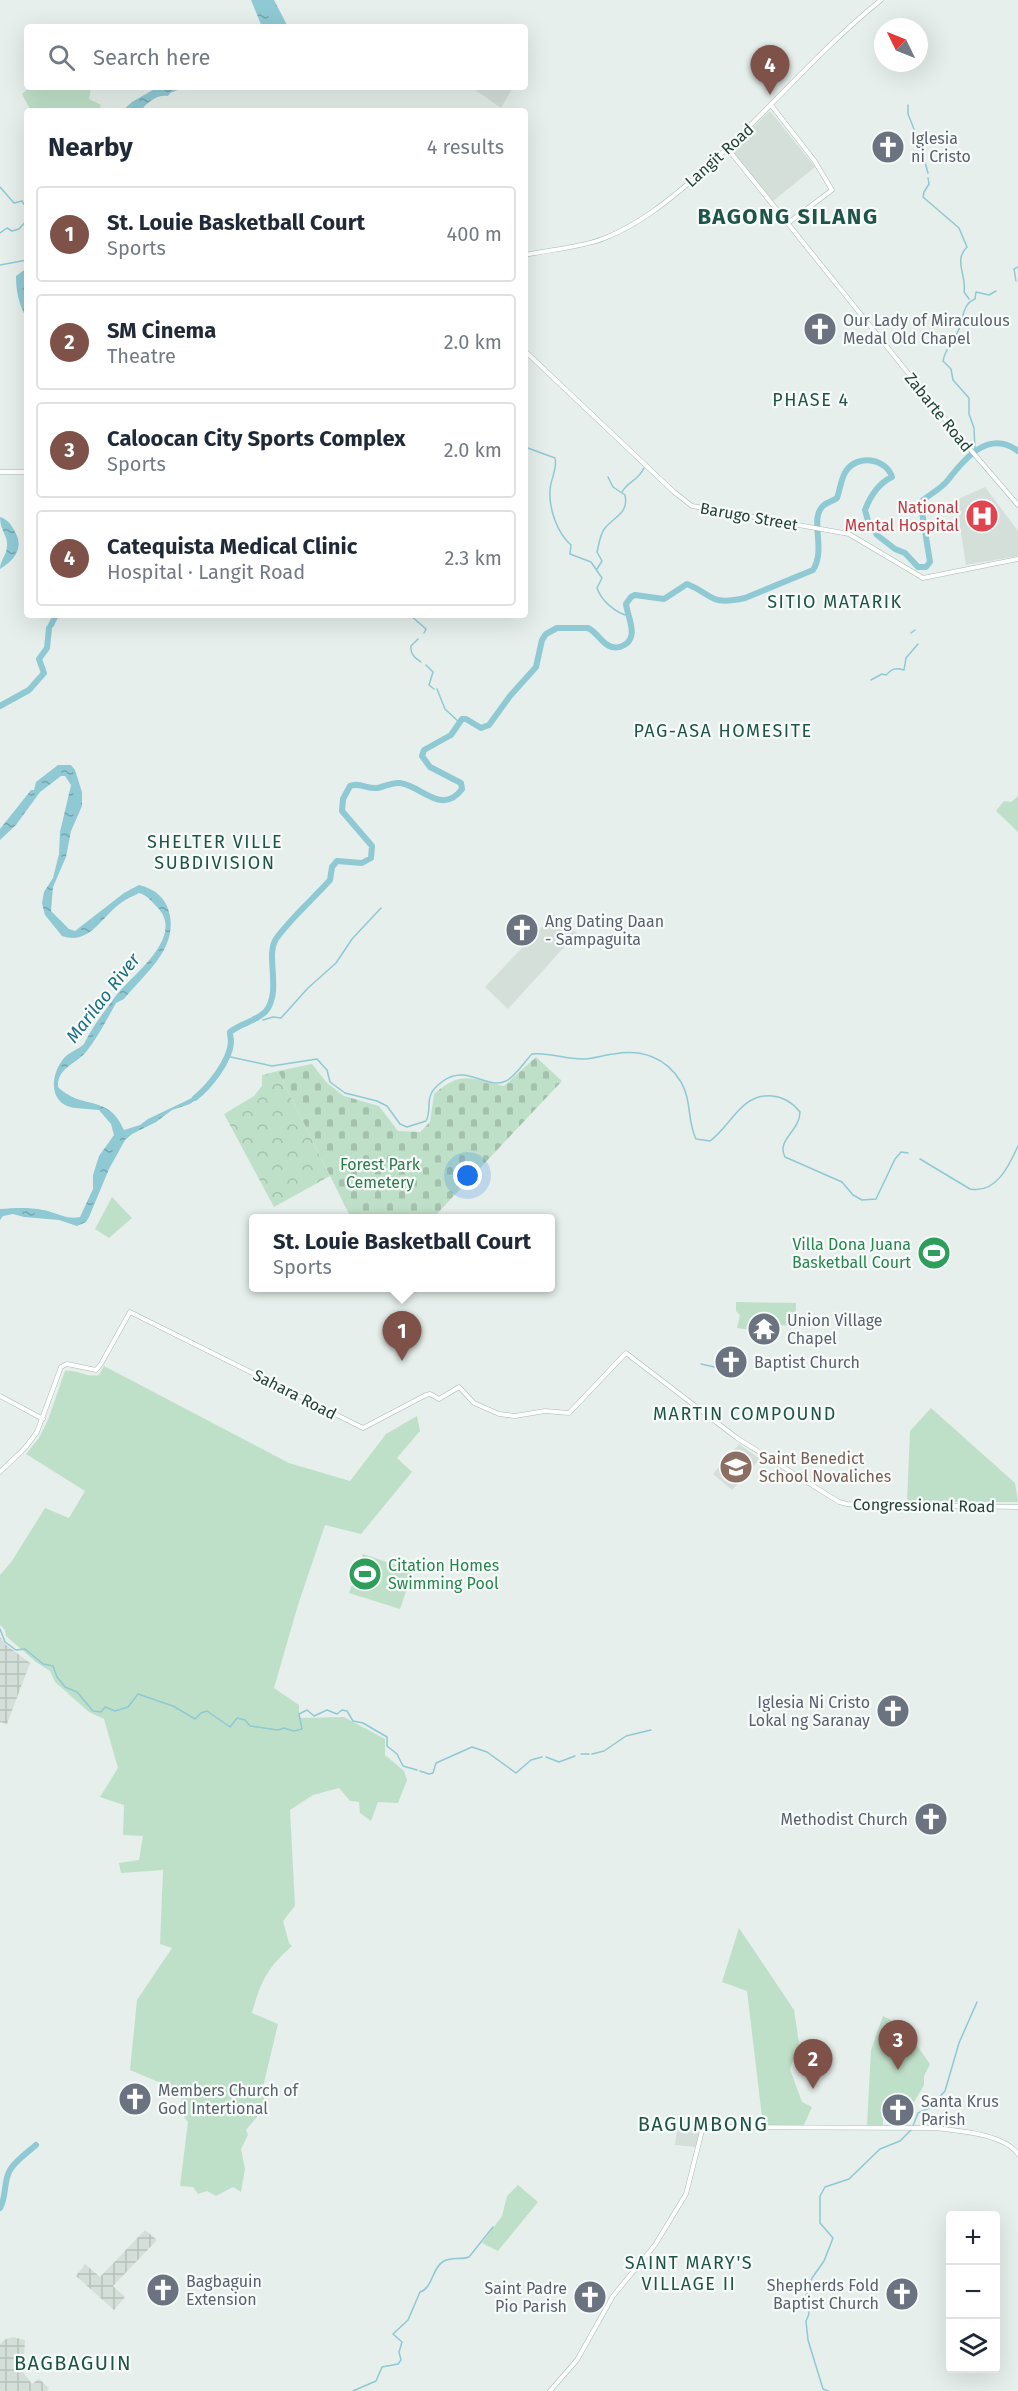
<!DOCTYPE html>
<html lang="en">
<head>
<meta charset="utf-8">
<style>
  :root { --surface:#fff; --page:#f6f6f7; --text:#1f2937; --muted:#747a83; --line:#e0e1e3; --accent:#7f5249 }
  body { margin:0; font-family:"Fira Sans",sans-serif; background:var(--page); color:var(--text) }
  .controls { position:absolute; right:18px; bottom:18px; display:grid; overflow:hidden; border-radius:6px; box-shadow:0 6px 24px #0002 }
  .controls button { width:54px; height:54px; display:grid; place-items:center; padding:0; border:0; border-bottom:2px solid var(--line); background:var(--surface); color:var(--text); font:30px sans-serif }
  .compass { position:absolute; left:874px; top:18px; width:54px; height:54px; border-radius:50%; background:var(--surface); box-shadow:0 6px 24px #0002; rotate:313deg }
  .you { position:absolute; left:468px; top:1176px; width:21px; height:21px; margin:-15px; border:4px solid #fff; border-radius:50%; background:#1a73e8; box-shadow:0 0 0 9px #1a73e833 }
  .badge { display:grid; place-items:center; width:39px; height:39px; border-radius:50%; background:var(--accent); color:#fff; font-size:20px; font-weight:700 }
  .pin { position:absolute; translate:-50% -50px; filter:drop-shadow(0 2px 3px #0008) }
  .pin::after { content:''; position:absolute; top:32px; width:21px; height:18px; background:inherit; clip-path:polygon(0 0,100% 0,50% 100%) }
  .popup { position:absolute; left:249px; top:1214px; width:306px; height:78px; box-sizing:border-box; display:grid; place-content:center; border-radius:6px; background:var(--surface); filter:drop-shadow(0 2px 4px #0005); font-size:20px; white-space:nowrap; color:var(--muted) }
  .popup b { font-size:22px; color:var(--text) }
  .popup::after { content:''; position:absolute; left:50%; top:100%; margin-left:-12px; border:12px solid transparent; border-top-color:var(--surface) }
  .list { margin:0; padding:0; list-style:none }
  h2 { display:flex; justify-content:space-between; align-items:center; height:78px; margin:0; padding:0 24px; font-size:26px }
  h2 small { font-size:20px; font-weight:400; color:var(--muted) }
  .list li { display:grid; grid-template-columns:39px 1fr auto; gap:18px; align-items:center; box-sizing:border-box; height:96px; margin:0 12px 12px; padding:0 12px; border:2px solid var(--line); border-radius:6px }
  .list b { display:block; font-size:22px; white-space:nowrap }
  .list p { margin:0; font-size:20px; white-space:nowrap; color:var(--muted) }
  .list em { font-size:20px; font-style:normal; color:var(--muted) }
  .icon { flex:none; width:33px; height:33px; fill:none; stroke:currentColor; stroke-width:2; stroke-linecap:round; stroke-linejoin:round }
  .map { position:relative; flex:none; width:1018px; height:2391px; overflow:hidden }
  .search { position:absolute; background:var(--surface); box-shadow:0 6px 24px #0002; left:24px; top:24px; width:504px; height:66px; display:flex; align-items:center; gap:15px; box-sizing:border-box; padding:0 21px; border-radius:6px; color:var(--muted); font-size:22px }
  .panel { position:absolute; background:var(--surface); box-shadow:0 6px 24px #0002; left:24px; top:108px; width:504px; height:510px; border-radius:6px }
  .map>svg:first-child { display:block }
  .built { fill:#d4dfda }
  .industrial { fill:url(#industrial-grid) }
  .green { fill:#bfe0c8 }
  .forest { fill:url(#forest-crowns) }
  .cemetery { fill:url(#cemetery-stones) }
  .water { fill:url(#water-ripples) }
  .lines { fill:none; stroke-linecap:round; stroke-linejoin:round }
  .stream { stroke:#8ec9d4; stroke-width:1.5 }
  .river { stroke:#8ec9d4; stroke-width:6 }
  .secondary-casing { stroke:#a4bbb3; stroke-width:5 }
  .secondary { stroke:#fff; stroke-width:4 }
  .labels { text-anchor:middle; stroke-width:4.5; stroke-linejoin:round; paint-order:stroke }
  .worship-label { font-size:16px; fill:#5b616d; stroke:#f7fbf9; text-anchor:start }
  .street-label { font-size:16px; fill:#24423a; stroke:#f7fbf9 }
  .health-label { font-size:16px; fill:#be3a42; stroke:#f7fbf9; text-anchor:end }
  .park-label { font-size:16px; fill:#2d7a4b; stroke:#f7fbf9 }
  .leisure-label { font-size:16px; fill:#27864d; stroke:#f7fbf9; text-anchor:end }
  .education-label { font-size:16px; fill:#785e54; stroke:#f7fbf9; text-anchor:start }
  .neighbourhood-label { font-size:18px; letter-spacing:1.5px; fill:#1f5548; stroke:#f7fbf9 }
  .water-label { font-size:18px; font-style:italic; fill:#1c6f80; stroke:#f7fbf9 }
  .quarter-label { font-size:20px; letter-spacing:1.5px; fill:#1f5548; stroke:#f7fbf9 }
  .district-label { font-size:22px; font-weight:bold; letter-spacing:1.5px; fill:#1f5548; stroke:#f7fbf9 }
</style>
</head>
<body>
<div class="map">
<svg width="1018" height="2391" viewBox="0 0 1018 2391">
  <defs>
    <pattern id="industrial-grid" width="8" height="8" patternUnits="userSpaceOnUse" patternTransform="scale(1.5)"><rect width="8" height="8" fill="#d4dfda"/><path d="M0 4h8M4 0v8" fill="none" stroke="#b6c1bc"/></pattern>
    <pattern id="forest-crowns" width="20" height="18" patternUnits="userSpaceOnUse" patternTransform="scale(1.5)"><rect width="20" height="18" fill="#bfe0c8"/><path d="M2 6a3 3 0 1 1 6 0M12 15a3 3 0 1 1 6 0" fill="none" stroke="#a4c1ad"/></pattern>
    <pattern id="cemetery-stones" width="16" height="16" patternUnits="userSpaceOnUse" patternTransform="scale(1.5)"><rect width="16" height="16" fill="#bfe0c8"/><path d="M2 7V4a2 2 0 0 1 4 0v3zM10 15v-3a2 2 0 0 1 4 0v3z" fill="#a4c1ad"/></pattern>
    <pattern id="water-ripples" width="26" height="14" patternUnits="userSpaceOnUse" patternTransform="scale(1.5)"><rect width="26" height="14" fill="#8ec9d4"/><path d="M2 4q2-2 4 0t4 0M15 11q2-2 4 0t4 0" fill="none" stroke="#74a5ad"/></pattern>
  </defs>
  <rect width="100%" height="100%" fill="#e6efeb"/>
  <path class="built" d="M471,87H510L512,89L501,108Z
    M770,111L815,167L773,201L730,149Z
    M985,487L1018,531V556L966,565L956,500Z
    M554,914L577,933L508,1009L485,987Z
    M739,1444L760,1459L732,1490L713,1474Z
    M677,2128L700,2130L696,2147L675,2145Z"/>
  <path class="industrial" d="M0,1637L5,1644L30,1663L7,1724L0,1722Z
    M145,2230L157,2240L113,2286L125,2297L114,2310L76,2276L85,2264L100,2277Z
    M13,2337L25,2340L23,2372L32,2384L39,2379L49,2388L47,2391H0V2344L6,2339Z"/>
  <path class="green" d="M30,87H91L89,99L101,105L98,111H31L22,94Z
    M1018,796V832L996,811L1004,801L1011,802Z
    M112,1197L132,1218L109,1238L95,1229Z
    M736,1302L796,1303L795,1327L761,1322L758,1331L737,1328L740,1315L736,1311Z
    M104,1366L289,1463L350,1481L386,1434L417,1416L420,1431L397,1458L412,1472L361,1534L325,1525L298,1605L274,1688L299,1705V1718L344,1717L385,1739V1755L404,1771L407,1780L398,1803L378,1802L371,1821L360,1813L359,1802L350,1801L339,1788L313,1795L290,1810L295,1906L283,1921L289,1943L292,1946C267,1968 261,1981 252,2013L278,2024L262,2091L266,2106L246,2130L248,2135L241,2149L245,2169L241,2192L233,2187L216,2196L207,2191L198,2194L193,2187L180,2186L188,2122L184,2117V2108L181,2105L182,2092L130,2070L137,2000L172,1948L160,1944L163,1870L121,1873L119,1863L139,1860L143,1836L123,1835L124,1805L100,1797L118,1768L104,1719L89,1712L55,1682L50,1671L36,1662L6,1636L5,1630L0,1625V1575L12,1561L45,1508L69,1518L85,1491L26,1454L39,1438L48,1420L65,1371C77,1369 87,1378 99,1375Z
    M931,1408L1015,1483L1018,1502H907L910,1431Z
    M363,1554L413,1571L400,1609L349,1593Z
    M739,1928L794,2010L799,2043L790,2069L802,2102L812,2107L804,2125H763L747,1991L722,1982Z
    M883,2016L903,2026L930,2064L924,2076V2085L907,2114H903L902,2100L895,2101V2109L883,2110V2125H867L871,2050Z
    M518,2185L538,2202L498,2251L482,2243L502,2216L507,2196Z"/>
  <path class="forest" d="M278,1071L330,1176L274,1207L224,1114L254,1096L262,1086V1075Z"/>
  <path class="cemetery" d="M536,1057L562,1081L433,1218H353L350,1216L278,1071L312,1064L327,1083L344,1096L379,1106L398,1131L420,1132L430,1122L434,1094C462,1070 471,1079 504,1086Z"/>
  <path class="water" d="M251,0H274L288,27H262Z
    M158,87H185L170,93L168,96C157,94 146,103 141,111H122L132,102Z
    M27,268V319C19,305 16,292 16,276Z
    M0,517C7,519 10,523 14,530C25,547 15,560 0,569C0,560 7,555 7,546C8,535 0,531 0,517Z
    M58,765H71L75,770L82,792V806L71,831L66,857L53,887L51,911L69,929L75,931L124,893L139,885C156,889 167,899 170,916C176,951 144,974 124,999L116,1003C107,1019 98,1037 86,1052C76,1064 57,1068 58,1087C83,1111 108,1093 124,1130L140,1125L148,1119L190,1099L200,1092L202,1095L190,1104L172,1110L156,1122L132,1134L125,1140L109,1169L89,1217L86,1222L77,1226L59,1220L24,1217L13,1214L3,1216L0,1220V1209C15,1208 28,1207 43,1210C56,1212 66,1220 80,1217L93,1189V1175L99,1156L114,1135L111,1124L99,1110C91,1109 83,1109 76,1108C47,1105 50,1073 65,1057C70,1052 79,1049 84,1044C92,1027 104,1012 115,997C130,976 187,937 157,907C151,901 147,895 139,893C131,897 124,900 117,906C100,920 88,945 62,936L45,915L42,903L44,892L53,878L59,854L60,832L71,785L65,776H61L40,792L16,825L0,840V829L31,790H34L36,782Z"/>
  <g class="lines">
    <path class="stream" d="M908,105V114L920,144L928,173
      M928,178L929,184L924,192L923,197L959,228L967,247C953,260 967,276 964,292L969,299
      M0,187L14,203L22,201L27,209
      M0,233L7,228L12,231L19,229L27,220
      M0,265L27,260
      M1016,281L1014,269L1018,267
      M525,447L555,458C558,468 550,480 550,491C549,510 558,534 571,545L570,554L591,562L602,578L597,588C601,600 615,613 629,616
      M975,450L974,428L969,414V398L953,380L951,369L943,361C946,345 957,338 960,326C964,315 963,304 975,299L976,292L989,295L996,291
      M622,492C628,481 638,481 644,468
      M597,569L602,561L597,552C599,544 600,534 605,528C615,516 629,513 625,495L613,487L608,477
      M410,615L426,629L424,633
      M911,633L915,630
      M418,639L411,646C410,654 415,658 421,662
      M426,665L433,672L429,685L434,689
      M871,680L882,674L886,675C892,669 895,667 904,670L906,658L918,644
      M437,689L445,709L459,722
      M254,1019L258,1020
      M263,1020L273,1017L281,1018L308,988L336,963L352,939L381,908
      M226,1056L272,1066L317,1059L327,1070L330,1082L345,1093L377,1101L387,1106L400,1124L407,1127L426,1121C431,1112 427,1103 431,1094C433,1089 439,1084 443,1081C467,1064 487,1090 506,1081C516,1076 524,1062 532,1054C549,1052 564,1059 582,1059C593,1059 603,1055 614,1054C641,1049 666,1057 681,1082C692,1101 687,1121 696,1139L710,1141C731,1126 741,1093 772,1096C784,1097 793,1103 800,1112C800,1131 776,1140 785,1157L842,1182L853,1195L862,1200L876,1199L895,1159L901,1152L908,1153
      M920,1159L970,1189C996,1194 1009,1166 1018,1146
      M701,1364L719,1368
      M0,1629L5,1642L16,1650L25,1649L43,1664L53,1666L57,1677L65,1687L77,1692L93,1711L101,1712L105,1707L115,1711L128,1707L138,1694L173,1706L195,1719L201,1713L207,1711L230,1727L237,1718L245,1720L250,1726L278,1730L284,1728L294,1731L302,1729L299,1714L307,1710L314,1716L327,1710L337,1714L342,1710L347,1711L353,1721L363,1723L387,1737V1746L397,1754L403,1766L417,1770
      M581,1754H589
      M592,1754L604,1751L626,1736L651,1730
      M546,1757L559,1762L575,1756
      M420,1771L429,1774L433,1773L436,1763L472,1747L487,1752L516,1773L531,1760L542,1757
      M933,2104L945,2091L959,2043L977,2002
      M913,2126L918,2113L931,2107
      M353,2391L376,2381L382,2367L398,2364L401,2360L399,2352L402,2342L393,2334L408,2320L420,2292C433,2288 432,2267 444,2261C452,2257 461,2260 469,2257L493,2227
      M828,2391L823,2389L808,2340L806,2321L809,2314L806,2296L812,2278L824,2261L833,2238L820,2223V2196L825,2187L849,2179L880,2149L900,2141L911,2130"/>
    <path class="river" d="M51,625L56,615
      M0,706L29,690L44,673L39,659L47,648L49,628
      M195,1098C209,1087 230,1061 231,1042C231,1039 230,1036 230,1032C241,1023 257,1021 266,1011C282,991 265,956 276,939C289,920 314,898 330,880L332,867L337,861L362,863L371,858L372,846L342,811L343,799L350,786C358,782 367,789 377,788C384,787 392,782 400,783C422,786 442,816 462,789L461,783L430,767L422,756L424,750L451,735L462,719H466L481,728L489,725L510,696L536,667L542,640L546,634L557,628H588C596,632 599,639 606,644C610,647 615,648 620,647C641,640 628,619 626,604L631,597L635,595L664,599L687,584C714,595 709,606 745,598L813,570C827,548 808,518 824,505C828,502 833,501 837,498C840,490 841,478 846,471C857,454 886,458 892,477C879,483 870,497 865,510L868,521L877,535L895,549L905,553L918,567H926L930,562L921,506L922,501C930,494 941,489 948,480C965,458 989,429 1018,451
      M0,2208C7,2196 3,2182 10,2170C15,2161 28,2152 36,2145"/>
    <g class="secondary-casing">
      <path id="secondary" d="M771,105L814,160L832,190L788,223
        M728,149L957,434L1018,505
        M525,255C552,249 580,248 605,238C640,224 668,201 696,177C760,121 814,54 881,0
        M525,351L674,492L692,506L849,534L923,578L1018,559
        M0,472H27
        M0,1396L43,1419
        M0,1472L25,1448L37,1432L61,1367L67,1364L96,1370L101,1364L130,1312L363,1428L426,1395L430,1394L439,1399L459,1387L474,1403L499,1414L515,1416L545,1411L569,1413L626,1353L737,1438L839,1502L847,1504L1018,1507
        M550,2391L577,2360L613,2296L655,2245L686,2194L703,2127L936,2128C959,2131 1004,2134 1018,2154"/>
    </g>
    <use href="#secondary" class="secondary"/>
  </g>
  <defs>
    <g id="church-disc" transform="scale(1.725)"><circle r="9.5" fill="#6b7280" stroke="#f7fbf9"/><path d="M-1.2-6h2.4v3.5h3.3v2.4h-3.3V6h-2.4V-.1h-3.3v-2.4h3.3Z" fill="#fff"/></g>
    <g id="hospital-disc" transform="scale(1.725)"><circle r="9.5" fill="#e0444e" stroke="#f7fbf9"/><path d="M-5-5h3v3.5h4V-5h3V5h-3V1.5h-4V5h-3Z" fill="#fff"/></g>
    <g id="stadium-disc" transform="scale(1.725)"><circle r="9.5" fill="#2e9e5b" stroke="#f7fbf9"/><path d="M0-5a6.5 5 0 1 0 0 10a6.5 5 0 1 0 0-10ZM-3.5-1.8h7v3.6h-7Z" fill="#fff"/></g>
    <g id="temple-disc" transform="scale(1.725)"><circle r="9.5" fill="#6b7280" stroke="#f7fbf9"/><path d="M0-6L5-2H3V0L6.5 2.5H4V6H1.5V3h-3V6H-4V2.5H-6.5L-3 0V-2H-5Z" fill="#fff"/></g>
    <g id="school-disc" transform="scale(1.725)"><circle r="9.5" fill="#8d6e63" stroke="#f7fbf9"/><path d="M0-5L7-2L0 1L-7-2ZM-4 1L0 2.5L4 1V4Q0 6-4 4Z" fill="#fff"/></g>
  </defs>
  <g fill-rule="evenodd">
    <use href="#church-disc" x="888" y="147"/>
    <use href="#church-disc" x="820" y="329"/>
    <use href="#hospital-disc" x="982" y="516"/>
    <use href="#church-disc" x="522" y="930"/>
    <use href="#stadium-disc" x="934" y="1253"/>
    <use href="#temple-disc" x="764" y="1329"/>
    <use href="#church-disc" x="731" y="1362"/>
    <use href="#school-disc" x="736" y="1467"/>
    <use href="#stadium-disc" x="365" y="1574"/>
    <use href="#church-disc" x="893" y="1711"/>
    <use href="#church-disc" x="931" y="1819"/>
    <use href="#church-disc" x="135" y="2099"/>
    <use href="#church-disc" x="898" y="2110"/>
    <use href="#church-disc" x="163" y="2290"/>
    <use href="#church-disc" x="902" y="2294"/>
    <use href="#church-disc" x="590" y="2297"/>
  </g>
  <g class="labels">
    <g class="worship-label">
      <text x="911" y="144">Iglesia<tspan x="911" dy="18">ni Cristo</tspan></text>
      <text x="843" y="326">Our Lady of Miraculous<tspan x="843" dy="18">Medal Old Chapel</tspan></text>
      <text x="545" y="927">Ang Dating Daan<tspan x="545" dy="18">- Sampaguita</tspan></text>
      <text x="787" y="1326">Union Village<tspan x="787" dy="18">Chapel</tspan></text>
      <text x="754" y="1368">Baptist Church</text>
      <text x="870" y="1708" text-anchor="end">Iglesia Ni Cristo<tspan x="870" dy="18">Lokal ng Saranay</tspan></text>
      <text x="908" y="1825" text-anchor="end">Methodist Church</text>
      <text x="158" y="2096">Members Church of<tspan x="158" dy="18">God Intertional</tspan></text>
      <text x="921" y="2107">Santa Krus<tspan x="921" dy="18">Parish</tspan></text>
      <text x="186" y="2287">Bagbaguin<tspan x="186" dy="18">Extension</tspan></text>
      <text x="879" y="2291" text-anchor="end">Shepherds Fold<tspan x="879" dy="18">Baptist Church</tspan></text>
      <text x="567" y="2294" text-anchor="end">Saint Padre<tspan x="567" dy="18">Pio Parish</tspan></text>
    </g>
    <g class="street-label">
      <text transform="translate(719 155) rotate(-42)" y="6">Langit Road</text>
      <text transform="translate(939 412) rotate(51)" y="6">Zabarte Road</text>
      <text transform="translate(749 516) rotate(10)" y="6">Barugo Street</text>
      <text transform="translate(295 1394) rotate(27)" y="6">Sahara Road</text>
      <text transform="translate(924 1505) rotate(1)" y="6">Congressional Road</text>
    </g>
    <g class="health-label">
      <text x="959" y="513">National<tspan x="959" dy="18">Mental Hospital</tspan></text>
    </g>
    <g class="park-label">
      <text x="380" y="1170">Forest Park<tspan x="380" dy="18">Cemetery</tspan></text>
    </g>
    <g class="leisure-label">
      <text x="911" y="1250">Villa Dona Juana<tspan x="911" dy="18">Basketball Court</tspan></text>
      <text x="388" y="1571" text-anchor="start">Citation Homes<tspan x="388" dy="18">Swimming Pool</tspan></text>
    </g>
    <g class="education-label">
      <text x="759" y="1464">Saint Benedict<tspan x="759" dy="18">School Novaliches</tspan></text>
    </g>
    <g class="neighbourhood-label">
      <text x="811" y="406">PHASE 4</text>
      <text x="835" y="608">SITIO MATARIK</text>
      <text x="723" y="737">PAG-ASA HOMESITE</text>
      <text x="215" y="848">SHELTER VILLE<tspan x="215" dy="21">SUBDIVISION</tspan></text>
      <text x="745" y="1420">MARTIN COMPOUND</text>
      <text x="689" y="2269">SAINT MARY'S<tspan x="689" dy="21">VILLAGE II</tspan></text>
    </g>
    <g class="water-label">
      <text transform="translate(103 998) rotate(-52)" y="6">Marilao River</text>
    </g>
    <g class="quarter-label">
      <text x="703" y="2131">BAGUMBONG</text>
      <text x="73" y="2370">BAGBAGUIN</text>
    </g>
    <g class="district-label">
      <text x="788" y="224">BAGONG SILANG</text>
    </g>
  </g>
</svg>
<div class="controls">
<button>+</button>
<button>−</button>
<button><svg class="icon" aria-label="layers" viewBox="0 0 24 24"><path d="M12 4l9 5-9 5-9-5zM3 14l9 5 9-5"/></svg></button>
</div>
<svg class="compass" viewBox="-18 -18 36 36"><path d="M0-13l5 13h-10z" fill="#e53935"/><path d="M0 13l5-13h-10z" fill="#747a83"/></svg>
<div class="you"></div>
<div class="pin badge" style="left:402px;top:1361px">1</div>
<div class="popup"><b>St. Louie Basketball Court</b>Sports</div>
<div class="pin badge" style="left:813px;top:2089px">2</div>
<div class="pin badge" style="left:898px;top:2070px">3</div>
<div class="pin badge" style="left:770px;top:95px">4</div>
<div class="search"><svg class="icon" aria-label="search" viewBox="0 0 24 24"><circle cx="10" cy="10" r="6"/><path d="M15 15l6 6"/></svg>Search here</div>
<section class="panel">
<h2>Nearby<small>4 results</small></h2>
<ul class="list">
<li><span class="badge">1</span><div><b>St. Louie Basketball Court</b><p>Sports</p></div><em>400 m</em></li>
<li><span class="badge">2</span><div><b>SM Cinema</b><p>Theatre</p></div><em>2.0 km</em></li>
<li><span class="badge">3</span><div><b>Caloocan City Sports Complex</b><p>Sports</p></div><em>2.0 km</em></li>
<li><span class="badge">4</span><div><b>Catequista Medical Clinic</b><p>Hospital · Langit Road</p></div><em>2.3 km</em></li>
</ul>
</section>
</div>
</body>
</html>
